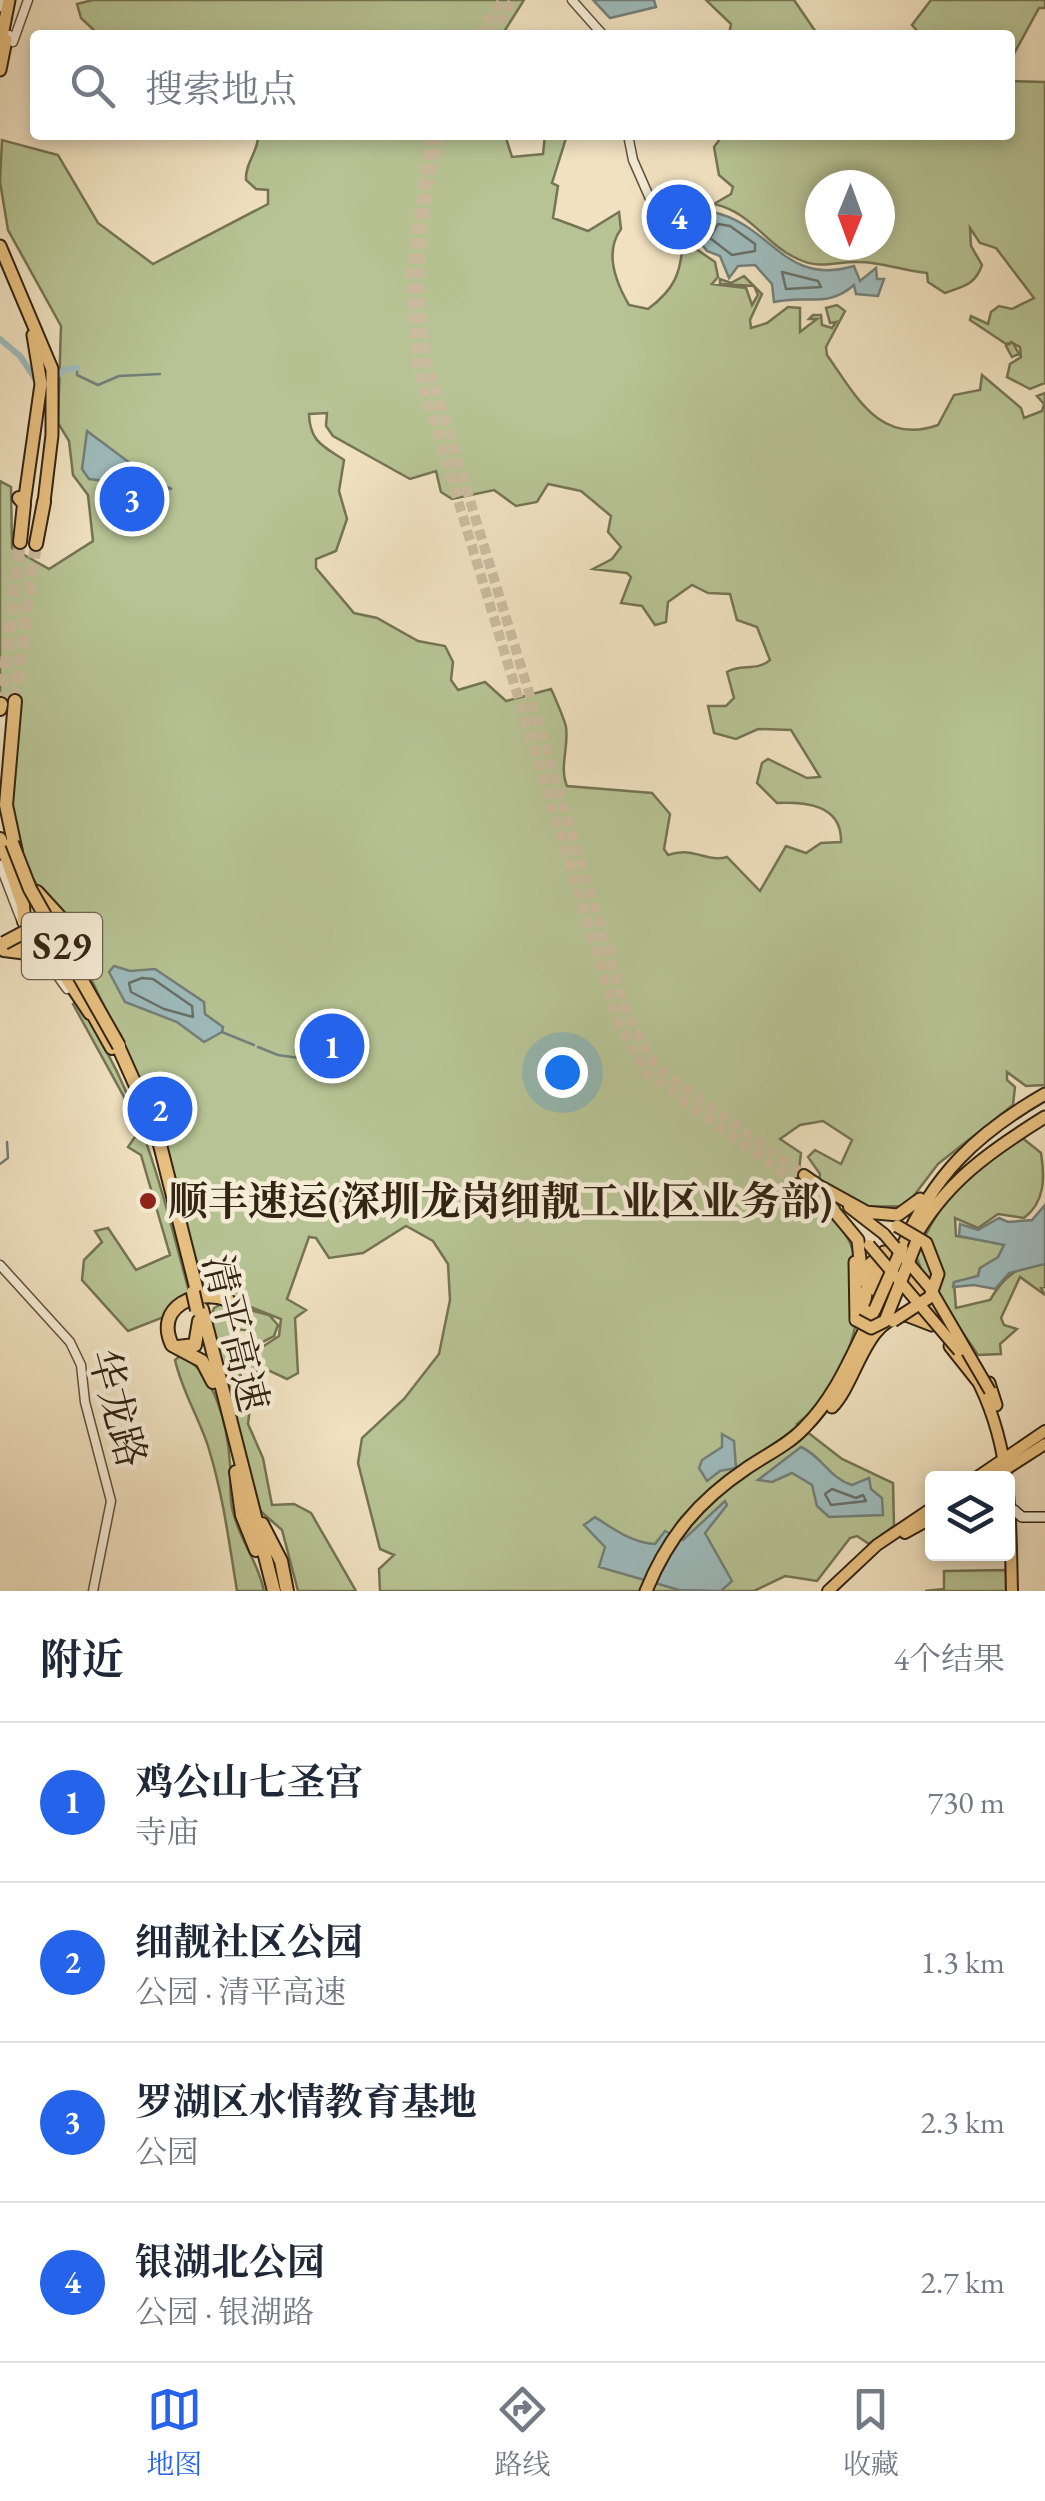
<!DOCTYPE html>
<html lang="zh">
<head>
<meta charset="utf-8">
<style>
  :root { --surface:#fff; --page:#f6f6f7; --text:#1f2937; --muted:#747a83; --line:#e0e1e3; --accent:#2563eb }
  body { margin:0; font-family:"EB Garamond","Noto Serif SC",serif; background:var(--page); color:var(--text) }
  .controls { position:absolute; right:30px; bottom:30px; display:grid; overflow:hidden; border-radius:10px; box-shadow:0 5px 15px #0003 }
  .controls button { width:90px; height:90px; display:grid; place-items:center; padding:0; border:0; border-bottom:2px solid var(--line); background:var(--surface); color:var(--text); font:50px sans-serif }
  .compass { position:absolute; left:805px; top:170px; width:90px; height:90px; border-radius:50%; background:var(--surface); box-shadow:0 5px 15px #0003; rotate:181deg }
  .you { position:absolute; left:562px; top:1072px; width:35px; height:35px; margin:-25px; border:8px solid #fff; border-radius:50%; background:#1a73e8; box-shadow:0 0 0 15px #1a73e833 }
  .badge { display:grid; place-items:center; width:65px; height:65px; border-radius:50%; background:var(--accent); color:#fff; font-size:32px; font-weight:700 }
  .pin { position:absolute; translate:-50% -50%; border:5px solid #fff; box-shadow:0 2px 10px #0006 }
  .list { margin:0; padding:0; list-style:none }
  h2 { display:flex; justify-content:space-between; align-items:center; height:130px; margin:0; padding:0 40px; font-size:42px }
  h2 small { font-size:32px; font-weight:400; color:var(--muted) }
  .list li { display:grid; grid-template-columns:65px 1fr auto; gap:30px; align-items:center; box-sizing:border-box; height:160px; padding:0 40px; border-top:2px solid var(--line) }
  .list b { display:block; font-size:38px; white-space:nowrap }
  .list p { margin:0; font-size:32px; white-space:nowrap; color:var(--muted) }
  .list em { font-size:32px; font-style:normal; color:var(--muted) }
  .icon { flex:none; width:55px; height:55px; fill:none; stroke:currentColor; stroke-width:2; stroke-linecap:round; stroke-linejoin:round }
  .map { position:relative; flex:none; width:1045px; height:1591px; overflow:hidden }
  .search { position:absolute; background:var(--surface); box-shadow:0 5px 15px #0003; left:30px; right:30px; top:30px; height:110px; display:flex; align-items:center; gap:25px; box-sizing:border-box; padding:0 35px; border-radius:10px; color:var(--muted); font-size:38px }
  .sheet { height:770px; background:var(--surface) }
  nav { display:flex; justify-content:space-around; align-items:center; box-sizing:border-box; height:140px; border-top:2px solid var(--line); background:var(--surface); font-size:28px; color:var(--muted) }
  nav a { display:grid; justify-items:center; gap:5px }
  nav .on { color:var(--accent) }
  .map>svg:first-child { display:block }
  .green { fill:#b7c394; stroke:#757454; stroke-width:2.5; fill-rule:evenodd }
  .water { fill:#9ebbbc; stroke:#737f79; stroke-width:2.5 }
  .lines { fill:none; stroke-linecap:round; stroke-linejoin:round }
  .shore { stroke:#687068; stroke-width:2.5 }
  .stream { stroke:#737f79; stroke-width:2.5 }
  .river { stroke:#9ebbbc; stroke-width:6 }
  .primary-tunnel { stroke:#cabb9e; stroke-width:10; stroke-dasharray:10 5; stroke-linecap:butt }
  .motorway-tunnel { stroke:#cabb9e; stroke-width:12; stroke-dasharray:12 6; stroke-linecap:butt }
  .tertiary-casing { stroke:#62533f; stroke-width:11 }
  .secondary-casing { stroke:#332414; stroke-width:12 }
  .primary-casing { stroke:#332414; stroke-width:14 }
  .trunk-casing { stroke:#332414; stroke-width:15 }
  .motorway-casing { stroke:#332414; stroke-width:16 }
  .tertiary { stroke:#f5ecd6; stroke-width:8 }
  .secondary { stroke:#f5ecd6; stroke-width:9 }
  .primary { stroke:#e8c080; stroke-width:10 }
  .trunk { stroke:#e8c080; stroke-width:11 }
  .motorway { stroke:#e8c080; stroke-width:12 }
  .primary-bridge-casing { stroke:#332414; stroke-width:14; stroke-linecap:butt }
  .trunk-bridge-casing { stroke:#332414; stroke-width:15; stroke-linecap:butt }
  .motorway-bridge-casing { stroke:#332414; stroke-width:16; stroke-linecap:butt }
  .primary-bridge { stroke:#e8c080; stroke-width:10 }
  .trunk-bridge { stroke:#e8c080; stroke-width:11 }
  .motorway-bridge { stroke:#e8c080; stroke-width:12 }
  .poi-dot { fill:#8f2418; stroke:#f5ecd6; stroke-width:4 }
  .labels { text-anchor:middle; stroke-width:9; stroke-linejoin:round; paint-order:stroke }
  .shield { fill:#f5ecd6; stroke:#6d604e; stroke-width:2.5 }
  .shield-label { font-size:38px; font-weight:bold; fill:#332414 }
  .poi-label { font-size:40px; font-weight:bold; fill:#332414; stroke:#f5ecd6; text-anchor:start }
  .street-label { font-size:40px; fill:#332414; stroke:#f5ecd6 }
</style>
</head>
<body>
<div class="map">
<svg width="1045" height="1591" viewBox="0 0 1045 1591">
  <rect width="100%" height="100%" fill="#f0e1c0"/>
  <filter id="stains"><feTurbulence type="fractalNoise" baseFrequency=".002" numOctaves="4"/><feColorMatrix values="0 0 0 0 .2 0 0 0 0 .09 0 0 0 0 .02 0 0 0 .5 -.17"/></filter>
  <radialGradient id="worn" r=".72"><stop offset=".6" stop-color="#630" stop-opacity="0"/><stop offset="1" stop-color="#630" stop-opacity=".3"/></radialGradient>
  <path class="green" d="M93,0H524L502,35H99L81,18L77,4Z
    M706,0H794L818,35H729L731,24Z
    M931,0H1045V8H1039L1010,61V35H921L912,25Z
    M1010,81L1045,82V383L1030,389L1007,377L1010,364L1021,357L1020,347L1013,343L1019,354L1012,357L1006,346L1013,342L1006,344L970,320L971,316L988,324L991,312L999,306L1012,309L1034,298L996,248L980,243L970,228L971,246L982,265C975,285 964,286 945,293L928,282L927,273C905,271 881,262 859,262C837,261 820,270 798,259C766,245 751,212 714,204L731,194L733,187L719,175L714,147L723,135H1010ZM820,185H880V245H820Z
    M258,135H505L512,157L543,154L545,135H567L552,183L558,186L553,218L588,231L619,212L621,229C604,252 615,281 629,305L648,309C675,289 681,273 683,240L715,262L718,277L712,284L746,288L752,305L758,295L754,286L720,284V279L731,283L744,276L762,294L750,320L751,328L767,323L788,307L800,308V332L817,319H809L813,315H821L822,325L832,328L836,322L830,323L826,308L837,305L845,311L826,347L827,355C856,396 880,446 938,425L954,395L980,390L982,375L1021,408L1024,418L1042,411L1044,404L1037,396L1045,393V1085L1026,1086L1007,1072V1080L1015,1087L1013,1105L938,1164L906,1206L864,1207L819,1180L820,1174L808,1157L815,1150L841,1164L852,1140L823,1121L800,1125L780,1139L801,1153L798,1179L790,1192C813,1207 842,1218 852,1248C872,1309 846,1385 797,1424L842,1459L893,1483L894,1526L869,1544L857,1536L850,1538L817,1581L785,1576L754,1591H380L379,1569L394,1555L380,1549L358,1463L362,1438L404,1399L439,1354L450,1300L448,1264L433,1241L406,1226L363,1253L329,1258L316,1238L309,1237L287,1299L306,1310L295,1318L298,1373L287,1379L259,1366L256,1351L279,1336L281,1319L205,1289L144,1090L74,943L25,866L10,806L18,701L0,698V481L11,487L12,548L49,569L93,541L88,495L73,475L69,441L58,423L61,326L8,230L0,182L2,140L58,155L98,223L153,264L268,204V190L256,189L246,180C245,162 259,151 258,135ZM327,413L326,426L333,436L410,479L436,471L441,492L452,499L494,490L516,506L537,502L548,484L581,491L611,516L608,532L621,547L612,559L593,569L627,573L631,577L621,603L642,606L655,625L666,622L668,602L692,585L708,593L730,594L737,620L757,627L770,660C756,672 741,663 727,672L734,698L726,706H708L714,733L736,739L758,729L791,730L820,777L807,778L768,759L762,763L757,783L777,803C805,802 842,804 841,842L821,843L806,853L786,846L760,891L727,857C707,863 694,846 668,855L664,849L670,814L652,793L567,786C559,767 569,747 566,727C565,721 554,695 551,689L506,701L485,682L458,690L451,680L453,662L445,646L418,641L377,618L354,613L316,568V559L336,551L347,519L339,491L344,460C323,446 310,442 309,414Z
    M678,190L685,211L707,204L683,232L666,227L653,201Z
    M77,1001C143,1102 160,1185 191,1299L164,1317L128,1331L82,1280L84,1260L102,1242L95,1231L108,1228L136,1270L170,1255L141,1155L128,1147L141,1128L73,1004Z
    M1020,1136L1041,1153C1045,1178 1045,1202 1024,1218L998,1214L978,1228L955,1218L956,1236L1005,1244L998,1258L980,1268L978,1276L954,1283L956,1308L990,1300C1003,1278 1016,1265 1045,1264V1287L1041,1288L1045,1295L1020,1277L1001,1318L1004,1325L1017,1329L1000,1344L1001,1354L978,1355L924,1276L916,1256C940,1198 968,1171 1020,1136Z
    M223,1303L269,1315L278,1325L274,1336L253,1347L252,1362L260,1375L246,1369L244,1352L254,1331L235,1329C230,1341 234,1365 241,1376L235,1378L241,1409L251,1399L248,1424L263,1458L272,1505L294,1504L311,1513L356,1591H298L282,1530L257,1508L210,1319L214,1308Z
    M180,1356C215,1369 228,1429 230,1464C232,1481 228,1495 233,1512C240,1541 258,1561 264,1591H237C229,1542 223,1494 208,1446C198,1416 182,1391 175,1360Z
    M1006,1570V1591H925L944,1589V1571Z"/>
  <path class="water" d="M593,0H654L656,7L610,18Z
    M712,212C772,224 783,287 854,266L860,281L876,268L877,279H884L878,296L856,294L854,285C827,309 806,294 774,302L772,284L755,265L738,266L729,278L720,256L707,251L697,238Z
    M87,431L150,478L172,489L89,479L82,469Z
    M114,966L130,971L155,969L204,1002L205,1014L223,1027L222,1032L204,1042L177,1022L125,1002L109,972Z
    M1045,1205V1264L1009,1273L995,1289L974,1285L953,1287L954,1282L978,1276L980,1268L998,1257L1004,1245L959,1236L960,1224L978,1230L999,1218L1008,1222L1032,1220Z
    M722,1434L734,1441L736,1468L720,1471L707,1481L699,1468L702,1460L722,1447Z
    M801,1447C823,1457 829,1478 852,1485L869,1478L871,1489L882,1498L883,1515L829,1517L817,1506L812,1485L792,1473L772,1482L758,1480Z
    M725,1501L727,1505L705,1533L732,1581L721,1591L679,1590L599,1567L605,1547L584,1525L595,1517C613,1529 633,1543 655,1544L665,1531L683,1540Z"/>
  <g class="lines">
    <path class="shore" d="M718,224L730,226L755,244V251L732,255L710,238Z
      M782,272L818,281L821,287L786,289Z
      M142,978L153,979L192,1006L193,1017L164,1009L131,992L129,983Z
      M832,1489L856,1498L863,1495L866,1501L831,1505L825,1494Z"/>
    <path class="stream" d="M77,368V375L98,385L119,376L160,374
      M222,1032L254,1045
      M258,1047L278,1055L334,1063
      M0,1164L8,1158L7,1142"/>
    <path class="river" d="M0,339L20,356L36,380
      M53,380L63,370L77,368"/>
    <path class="primary-tunnel" d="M478,35L503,0
      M489,35L514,0
      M431,135L410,275L417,367L618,1023L646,1073L797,1184
      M441,135C420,209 414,289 428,364L629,1018L656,1067L804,1175"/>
    <path class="motorway-tunnel" d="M15,701L36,544
      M1,704L20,542"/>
    <g class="tertiary-casing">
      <path id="tertiary" d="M572,0L603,35
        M9,35L13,42L28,0
        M628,135L633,160L662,226L683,235
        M0,865L27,935
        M49,964L67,989
        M0,1265L70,1342L81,1365L85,1402L111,1501L93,1591"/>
    </g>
    <g class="secondary-casing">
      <path id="secondary" d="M0,7L1,0
        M1014,1510L1022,1517H1045"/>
    </g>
    <g class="primary-casing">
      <path id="primary" d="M804,1175L827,1191
        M797,1184L834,1209
        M849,1207L884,1234
        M974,1374C1012,1444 1010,1514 1012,1591
        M976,1478L1045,1431
        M992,1478L1045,1444
        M905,1533L932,1518
        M828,1591L877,1545L932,1508"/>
    </g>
    <g class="trunk-casing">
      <path id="trunk" d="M0,46L9,0
        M0,70L6,40
        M0,246L52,369V435L44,502
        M24,504L41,384L33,335
        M823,1188L870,1214
        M829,1205L858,1240L862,1280
        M865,1212L898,1215L920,1199
        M912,1242C944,1183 990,1151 1045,1117
        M902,1248C933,1175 977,1133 1045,1094
        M855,1262L856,1320
        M875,1290L876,1275L889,1259
        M920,1292L947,1329
        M862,1323L870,1264L884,1252C911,1251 909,1282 920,1301
        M950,1346L977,1380
        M989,1383L996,1405
        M832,1407C857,1381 865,1318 906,1315L932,1325
        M646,1591C668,1537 698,1501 747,1468C766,1455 788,1445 804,1428C838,1394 853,1351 875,1309"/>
    </g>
    <g class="motorway-casing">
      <path id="motorway" d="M19,498L24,504L20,542
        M36,544L44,502
        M15,701L6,805L16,852
        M0,709L1,704
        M0,839L23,905L24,921
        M37,892L69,927V948
        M17,946L33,943L50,953
        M4,950L59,957
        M58,965L90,1013
        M89,1007L112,1048
        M114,1037L157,1133L197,1291
        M202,1309L274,1591
        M178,1347L195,1345L199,1321
        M213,1382L202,1361L172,1345C154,1306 197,1288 228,1300
        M236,1472L242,1515L256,1550
        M262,1524L281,1561L287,1591"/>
    </g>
    <use href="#tertiary" class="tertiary"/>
    <use href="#secondary" class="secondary"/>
    <use href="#primary" class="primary"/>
    <use href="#trunk" class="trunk"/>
    <use href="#motorway" class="motorway"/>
    <g class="primary-bridge-casing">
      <path id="primary-bridge" d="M884,1234L930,1288L990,1391
        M869,1245L959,1351"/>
    </g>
    <g class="trunk-bridge-casing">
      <path id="trunk-bridge" d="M875,1309L902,1248
        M856,1320L871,1328L885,1321L918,1238
        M893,1321L930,1297L938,1274L926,1243L897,1226"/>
    </g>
    <g class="motorway-bridge-casing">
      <path id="motorway-bridge" d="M12,843L30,889L119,1046
        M69,938L73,949
        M4,943L34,927
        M50,953L58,965
        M193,1292L197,1310"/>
    </g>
    <use href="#primary-bridge" class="primary-bridge"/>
    <use href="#trunk-bridge" class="trunk-bridge"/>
    <use href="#motorway-bridge" class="motorway-bridge"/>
  </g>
  <circle class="poi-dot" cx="148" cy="1201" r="10"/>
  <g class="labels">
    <rect class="shield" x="22" y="913" width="80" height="66" rx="8"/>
    <g class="shield-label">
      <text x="62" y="959">S29</text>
    </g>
    <g class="poi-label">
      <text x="168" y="1215">顺丰速运(深圳龙岗细靓工业区业务部)</text>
    </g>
    <g class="street-label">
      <text transform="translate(236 1333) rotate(76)" y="14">清平高速</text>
      <text transform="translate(118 1408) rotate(75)" y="14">华龙路</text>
    </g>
  </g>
  <rect width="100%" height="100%" filter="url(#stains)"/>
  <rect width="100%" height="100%" fill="url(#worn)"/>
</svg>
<div class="controls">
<button><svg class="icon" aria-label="layers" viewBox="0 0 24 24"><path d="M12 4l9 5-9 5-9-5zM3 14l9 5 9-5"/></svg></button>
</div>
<svg class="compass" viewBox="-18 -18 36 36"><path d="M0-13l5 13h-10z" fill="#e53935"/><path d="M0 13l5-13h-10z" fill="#747a83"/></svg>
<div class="you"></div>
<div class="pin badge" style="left:332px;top:1046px">1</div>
<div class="pin badge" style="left:160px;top:1109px">2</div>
<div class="pin badge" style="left:132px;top:499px">3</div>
<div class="pin badge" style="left:679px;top:217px">4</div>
<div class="search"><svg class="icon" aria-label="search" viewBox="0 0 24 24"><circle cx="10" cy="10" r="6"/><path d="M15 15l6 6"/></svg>搜索地点</div>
</div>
<section class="sheet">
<h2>附近<small>4个结果</small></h2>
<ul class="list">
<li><span class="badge">1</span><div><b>鸡公山七圣宫</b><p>寺庙</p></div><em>730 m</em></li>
<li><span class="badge">2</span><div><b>细靓社区公园</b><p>公园 · 清平高速</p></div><em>1.3 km</em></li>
<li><span class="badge">3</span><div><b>罗湖区水情教育基地</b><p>公园</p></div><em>2.3 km</em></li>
<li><span class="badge">4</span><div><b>银湖北公园</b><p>公园 · 银湖路</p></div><em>2.7 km</em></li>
</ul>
</section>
<nav>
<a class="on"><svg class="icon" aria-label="map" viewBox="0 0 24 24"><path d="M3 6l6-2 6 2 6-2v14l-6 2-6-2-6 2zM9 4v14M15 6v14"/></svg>地图</a>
<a><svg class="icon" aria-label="directions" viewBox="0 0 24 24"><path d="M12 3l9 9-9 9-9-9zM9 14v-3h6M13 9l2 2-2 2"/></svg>路线</a>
<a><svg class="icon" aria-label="saved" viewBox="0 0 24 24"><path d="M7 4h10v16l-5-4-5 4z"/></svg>收藏</a>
</nav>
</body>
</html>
